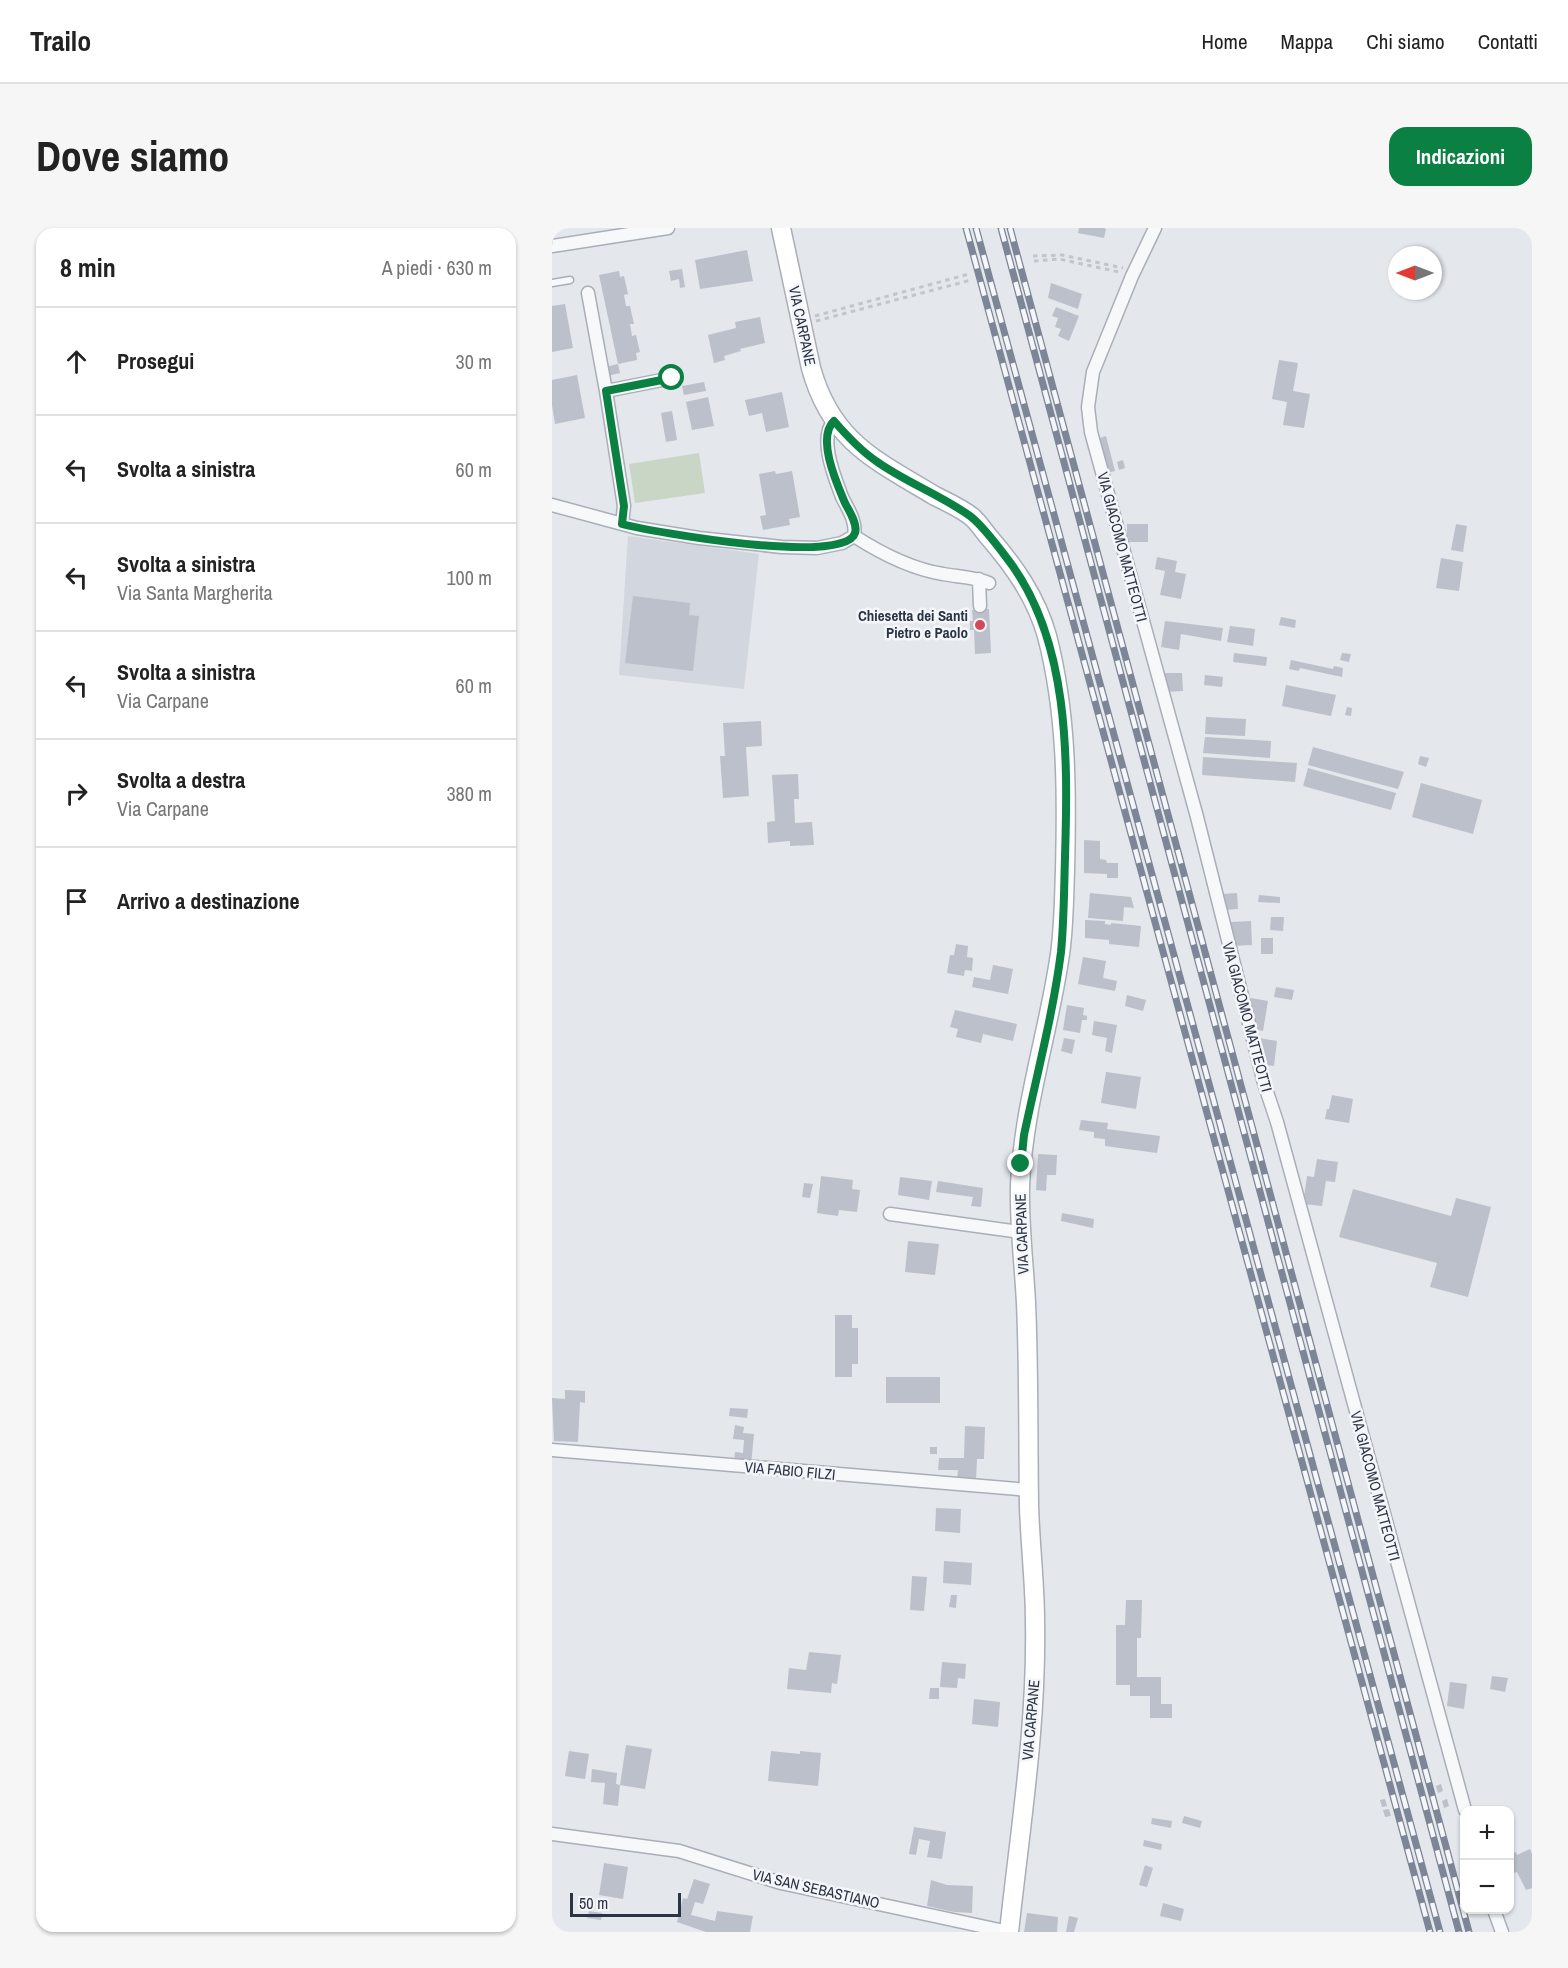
<!DOCTYPE html>
<html lang="it">
<head>
<meta charset="utf-8">
<style>
  :root { --surface:#fff; --page:#f6f6f6; --text:#222; --muted:#767676; --line:#e0e0e0; --accent:#0b8043 }
  body { margin:0; font-family:"Archivo Narrow",sans-serif; background:var(--page); color:var(--text) }
  .controls { position:absolute; right:18px; bottom:18px; display:grid; overflow:hidden; border-radius:12px; box-shadow:0 2px 4px #0004 }
  .controls button { width:54px; height:54px; display:grid; place-items:center; padding:0; border:0; border-bottom:2px solid var(--line); background:var(--surface); color:var(--text); font:30px sans-serif }
  .compass { position:absolute; left:836px; top:18px; width:54px; height:54px; border-radius:50%; background:var(--surface); box-shadow:0 2px 4px #0004; rotate:270deg }
  .scale { position:absolute; left:18px; bottom:15px; width:111px; box-sizing:border-box; padding-left:6px; border:3px solid #2b3445; border-top:0; font-size:16px; line-height:21px; white-space:nowrap; color:#2b3445; -webkit-text-stroke:4px #f4f6f9; paint-order:stroke }
  .stop { position:absolute; width:18px; height:18px; margin:-14px; border:4px solid #0b8043; border-radius:50%; background:#fff }
  .stop.end { background:#0b8043; border-color:#fff; box-shadow:0 2px 6px #0008 }
  .list { margin:0; padding:0; list-style:none }
  h2 { display:flex; justify-content:space-between; align-items:center; height:78px; margin:0; padding:0 24px; font-size:26px }
  h2 small { font-size:20px; font-weight:400; color:var(--muted) }
  .list li { display:grid; grid-template-columns:39px 1fr auto; gap:18px; align-items:center; box-sizing:border-box; height:108px; padding:0 24px; border-top:2px solid var(--line) }
  .list b { display:block; font-size:22px; white-space:nowrap }
  .list p { margin:0; font-size:20px; white-space:nowrap; color:var(--muted) }
  .list em { font-size:20px; font-style:normal; color:var(--muted) }
  .icon { flex:none; width:33px; height:33px; fill:none; stroke:currentColor; stroke-width:2; stroke-linecap:round; stroke-linejoin:round }
  .map { position:relative; flex:none; width:980px; height:1704px; overflow:hidden; border-radius:18px }
  header { display:flex; align-items:center; gap:36px; box-sizing:border-box; height:84px; padding:0 30px; background:var(--surface); border-bottom:2px solid var(--line) }
  header strong { font-size:28px }
  nav { display:flex; gap:33px; margin-inline-start:auto; font-size:21px }
  .intro { display:flex; align-items:center; justify-content:space-between; box-sizing:border-box; height:144px; padding:0 36px }
  h1 { margin:0; font-size:42px }
  .button { padding:15px 27px; border-radius:18px; background:var(--accent); color:#fff; font-size:21px; font-weight:700 }
  main { display:flex; gap:36px; padding:0 36px }
  aside { flex:1; background:var(--surface); border-radius:18px; box-shadow:0 2px 4px #0004 }
  .map>svg:first-child { display:block }
  .built { fill:#d2d6de }
  .green { fill:#c9d6c5 }
  .building { fill:#bbc0ca }
  .lines { fill:none; stroke-linecap:round; stroke-linejoin:round }
  .lane-casing { stroke:#a9aeb7; stroke-width:9 }
  .street-casing { stroke:#a9aeb7; stroke-width:15 }
  .secondary-casing { stroke:#a9aeb7; stroke-width:21 }
  .path { stroke:#c2c5cb; stroke-width:3; stroke-dasharray:4.5 4.5; stroke-linecap:butt }
  .lane { stroke:#f7f8fa; stroke-width:6 }
  .street { stroke:#f7f8fa; stroke-width:12 }
  .secondary { stroke:#fff; stroke-width:18 }
  .rail-casing { stroke:#7d8696; stroke-width:7 }
  .rail { stroke:#f4f6f9; stroke-width:4.5; stroke-dasharray:14; stroke-linecap:butt }
  .route { stroke:#0b8043; stroke-width:8 }
  .poi-dot { fill:#d1495b; stroke:#f4f6f9; stroke-width:2 }
  .labels { text-anchor:middle; stroke-width:5; stroke-linejoin:round; paint-order:stroke }
  .street-label { font-size:15px; fill:#2b3445; stroke:#f4f6f9 }
  .poi-label { font-size:15px; font-weight:bold; fill:#2b3445; stroke:#f4f6f9; text-anchor:end }
</style>
</head>
<body>
<header>
<strong>Trailo</strong>
<nav><a>Home</a><a>Mappa</a><a>Chi siamo</a><a>Contatti</a></nav>
</header>
<div class="intro"><h1>Dove siamo</h1><a class="button">Indicazioni</a></div>
<main>
<aside>
<h2>8 min<small>A piedi · 630 m</small></h2>
<ul class="list">
<li><svg class="icon" aria-label="ahead" viewBox="0 0 24 24"><path d="M12 20V5M6 11l6-6 6 6"/></svg><div><b>Prosegui</b></div><em>30 m</em></li>
<li><svg class="icon" aria-label="left" viewBox="0 0 24 24"><path d="M17 20v-9H6M10 6l-5 5 5 5"/></svg><div><b>Svolta a sinistra</b></div><em>60 m</em></li>
<li><svg class="icon" aria-label="left" viewBox="0 0 24 24"><path d="M17 20v-9H6M10 6l-5 5 5 5"/></svg><div><b>Svolta a sinistra</b><p>Via Santa Margherita</p></div><em>100 m</em></li>
<li><svg class="icon" aria-label="left" viewBox="0 0 24 24"><path d="M17 20v-9H6M10 6l-5 5 5 5"/></svg><div><b>Svolta a sinistra</b><p>Via Carpane</p></div><em>60 m</em></li>
<li><svg class="icon" aria-label="right" viewBox="0 0 24 24"><path d="M7 20v-9h11M14 6l5 5-5 5"/></svg><div><b>Svolta a destra</b><p>Via Carpane</p></div><em>380 m</em></li>
<li><svg class="icon" aria-label="arrive" viewBox="0 0 24 24"><path d="M6 21V4h12l-3 4 3 4H6"/></svg><div><b>Arrivo a destinazione</b></div></li>
</ul>
</aside>
<div class="map">
<svg width="980" height="1704" viewBox="0 0 980 1704">
  <rect width="100%" height="100%" fill="#e4e7ec"/>
  <path class="built" d="M76,308L207,326L192,461L67,447Z"/>
  <path class="green" d="M147,225L153,265L83,275L77,236Z"/>
  <path class="building" d="M527,0H552L554,1L552,10L526,5Z
    M195,22L201,53L148,61L143,32Z
    M130,41L133,59L128,60L127,51L119,53L117,43Z
    M67,43L68,49L72,48L76,66L72,67L74,78H78L82,96H78L80,108L84,107L88,124L84,125L85,132L66,136L47,47Z
    M499,55L530,66L526,81L496,70Z
    M13,76L21,120L0,124V78Z
    M504,79L527,88L517,113L506,108L509,101L503,99L506,90L500,88Z
    M208,89L213,115L188,121L189,123L172,128L173,132L162,135L156,107L184,100L183,94Z
    M727,132L746,135L741,163L758,166L752,200L731,197L735,174L720,171Z
    M66,136L68,145L55,148L53,139Z
    M25,147L33,190L3,196L0,177V152Z
    M152,154L154,163L132,167L130,158Z
    M230,164L237,199L214,204L210,185L197,188L193,172Z
    M156,169L162,198L140,202L134,174Z
    M120,183L125,212L114,214L109,185Z
    M554,208L563,243L552,246L545,211Z
    M571,232L573,240L567,242L565,234Z
    M223,243L224,246L240,243L248,289L237,291L238,297L211,302L208,288L214,287L207,246Z
    M575,296H596V314H575Z
    M904,296L915,298L911,324L899,322Z
    M605,329L625,333L623,344L634,346L629,371L608,367L613,343L603,341Z
    M889,330L911,334L907,363L884,360Z
    M81,368L138,375L137,387L147,388L141,443L73,435Z
    M437,381L439,425L423,426L422,402H418V393H421L420,382Z
    M729,389L744,392L743,400L727,397Z
    M613,393L671,400L669,413L629,406L627,422L609,419Z
    M678,398L703,401L701,418L675,414Z
    M682,425L715,429L714,438L681,434Z
    M790,425L799,426L797,434L788,432Z
    M739,432L781,441L782,438L791,440L790,449L748,440L747,443L737,441Z
    M613,445H630L631,463L613,464Z
    M653,447L671,449L670,459L652,457Z
    M734,457L784,467L779,488L730,478Z
    M795,479L800,480L799,488L793,487Z
    M654,489L694,491L693,508L653,506Z
    M209,493L210,518L194,519L197,568L171,570L168,528H173L171,495Z
    M653,509L719,513L718,530L651,525Z
    M761,519L852,544L846,561L756,537Z
    M868,528L877,530L874,539L866,536Z
    M651,529L745,535L743,554L650,547Z
    M756,540L844,565L839,582L751,558Z
    M246,546L247,571H242L243,595L260,594L262,617L238,618V613L216,615L215,594L223,593L220,547Z
    M869,555L930,572L921,606L860,589Z
    M532,612L548,613V631L554,632L555,635H566V650H555V646L532,645Z
    M538,665L579,669L582,680L572,679L571,693L536,690Z
    M685,665L686,681L671,682L670,666Z
    M707,667L728,669V675L706,674Z
    M719,689H732L731,703L718,702Z
    M533,692L553,693V696L559,697V695L589,698L587,719L557,716V712L533,710Z
    M699,693L700,717L680,718L679,694Z
    M709,710H721V726H709Z
    M404,716L416,718L415,729L421,730L420,743L413,742L412,748L395,745L398,727H402Z
    M531,729L554,733L551,750L565,753L563,763L526,756Z
    M441,737L461,741L456,766L420,759L422,749L438,752Z
    M724,759L742,762L740,772L722,769Z
    M575,767L594,772L591,783L573,778Z
    M699,770L716,773L711,803L701,801L696,791Z
    M515,777L532,780L531,787L535,788V792H530L528,805L511,802Z
    M403,782L465,796L461,813L431,806L429,815L404,809L406,801L398,799Z
    M542,793L565,797L560,825L553,823L555,810L540,807Z
    M512,810L523,812L520,826L509,823Z
    M707,810L725,813L722,838L707,836L709,818L706,817Z
    M554,844L589,849L584,881L549,875Z
    M780,867L801,871L797,895L773,891L775,881H777Z
    M529,892L556,895L555,901L608,908L605,925L553,918V911L542,910V904L527,902Z
    M486,926L505,927L504,947H495L494,963L484,962Z
    M765,931L786,934L783,954L774,953L770,978L751,976L755,948L762,949Z
    M269,948L301,952L300,961L308,962L305,984L287,982L286,988L265,985Z
    M348,949L380,953L377,972L346,967Z
    M386,953L431,960L429,979L419,978L421,969L384,964Z
    M252,955L261,956L258,970L250,969Z
    M801,961L899,988L904,970L939,979L916,1069L878,1059L885,1035L787,1009Z
    M510,985L542,991L541,1000L509,993Z
    M356,1013L387,1016L383,1047L353,1044Z
    M283,1087H300V1100H306V1136H300V1149H283Z
    M334,1149H388V1175H334Z
    M13,1162L33,1163V1175L28,1174L26,1214L2,1213L0,1170L13,1171Z
    M178,1180L196,1181L195,1190L177,1188Z
    M183,1197L192,1199L191,1205L202,1206L199,1237L182,1235L183,1224L191,1225L192,1212L181,1211Z
    M413,1198L433,1199L432,1231H425L424,1252H405L406,1242H386L387,1230H412Z
    M378,1219H385V1226H378Z
    M384,1280L409,1281L408,1305L383,1303Z
    M392,1333L420,1335L419,1357L391,1355Z
    M360,1348L375,1349L372,1383L358,1382Z
    M399,1367H405L404,1380L397,1379Z
    M574,1372H590L589,1410H585V1449H609V1476H620V1490H598V1468H578V1457H564V1397H573Z
    M257,1424L289,1427L285,1456L280,1455L279,1465L235,1461L237,1440L254,1442Z
    M390,1434L414,1436L413,1451L406,1450L405,1460L388,1459Z
    M940,1448L956,1450L953,1464L938,1461Z
    M898,1454L915,1456L912,1481L895,1478Z
    M378,1460H387V1471H377Z
    M422,1471L448,1474L446,1499L420,1496Z
    M74,1517L100,1521L93,1561L68,1557L66,1578L51,1576L53,1555L39,1554L40,1541L65,1545L64,1556L68,1557Z
    M17,1523L37,1526L33,1551L13,1548Z
    M219,1523L248,1526V1523L269,1525L266,1558L216,1553Z
    M889,1556L891,1563L886,1565L884,1558Z
    M833,1571L835,1578L830,1579L828,1572Z
    M895,1571L897,1578L892,1580L890,1573Z
    M837,1581L839,1588L833,1589L831,1582Z
    M632,1588L650,1593L648,1600L630,1595Z
    M600,1590L620,1593L619,1600L599,1596Z
    M362,1599L394,1604L390,1631L375,1629L378,1613L367,1611L364,1627L357,1626Z
    M592,1612L610,1616L609,1622L591,1618Z
    M978,1621L980,1626V1660L974,1662L965,1644L957,1647V1626L964,1624L965,1627Z
    M52,1635L76,1639L71,1671L47,1667Z
    M593,1637L601,1640L595,1659L587,1657Z
    M142,1651L158,1656L151,1676L143,1674L139,1687L163,1693L165,1683L201,1688L198,1704H154L125,1694L131,1670L135,1671Z
    M379,1652L395,1657L421,1658L420,1685L402,1684L375,1678Z
    M611,1675L632,1681L629,1693L608,1688Z
    M37,1683L50,1685L49,1692L35,1690Z
    M475,1685L506,1689L505,1704H472Z
    M517,1688L526,1690L522,1704H514Z"/>
  <g class="lines">
    <g class="lane-casing">
      <path id="lane" d="M0,55L18,52"/>
    </g>
    <g class="street-casing">
      <path id="street" d="M603,0L580,48L541,144L536,179L539,204L645,589L712,855L725,894L913,1582
        M0,18L116,0
        M36,65L54,163L72,278L70,296
        M54,163L120,150
        M282,193C266,210 283,250 290,269C296,281 305,294 302,308
        M0,277L85,300L147,310L230,319L265,320L290,315L302,308
        M302,308C330,326 359,341 391,346C407,349 422,349 437,355
        M427,351L428,378
        M338,986L468,1004
        M0,1222L477,1262
        M0,1606L127,1623L229,1655L457,1704
        M942,1682L950,1704"/>
    </g>
    <g class="secondary-casing">
      <path id="secondary" d="M229,0L259,140C279,213 323,232 383,268C395,274 409,280 420,289C426,294 431,302 436,308C462,338 484,369 495,408C515,485 515,563 513,642C512,670 512,698 508,726C497,803 471,879 468,958C467,997 472,1036 474,1075C477,1142 476,1210 477,1277C478,1316 483,1355 483,1394C485,1498 468,1601 457,1704"/>
    </g>
    <path class="path" d="M481,28L510,27L571,40
      M482,33L507,31L567,44
      M263,88L417,46
      M264,93L419,52"/>
    <use href="#lane" class="lane"/>
    <use href="#street" class="street"/>
    <use href="#secondary" class="secondary"/>
    <g class="rail-casing">
      <path id="rail" d="M414,0L878,1704
        M424,0L888,1704
        M449,0L907,1704
        M458,0L917,1704"/>
    </g>
    <use href="#rail" class="rail"/>
  </g>
  <g class="lines">
    <path class="route" d="M120,150L54,163L72,278L70,296C100,304 293,338 303,305C306,296 297,283 293,275C285,256 264,210 282,193C295,208 308,222 324,233C353,254 389,267 418,288C430,297 445,317 454,329C518,410 516,531 513,629C512,661 512,693 509,724C501,786 485,846 472,907L469,936"/>
  </g>
  <circle class="poi-dot" cx="428" cy="397" r="6"/>
  <g class="labels">
    <g class="street-label">
      <text transform="translate(250 98) rotate(78)" y="5">VIA CARPANE</text>
      <text transform="translate(570 319) rotate(75)" y="5">VIA GIACOMO MATTEOTTI</text>
      <text transform="translate(695 789) rotate(75)" y="5">VIA GIACOMO MATTEOTTI</text>
      <text transform="translate(470 1006) rotate(-92)" y="5">VIA CARPANE</text>
      <text transform="translate(238 1243) rotate(5)" y="5">VIA FABIO FILZI</text>
      <text transform="translate(823 1258) rotate(75)" y="5">VIA GIACOMO MATTEOTTI</text>
      <text transform="translate(479 1492) rotate(-85)" y="5">VIA CARPANE</text>
      <text transform="translate(264 1661) rotate(13)" y="5">VIA SAN SEBASTIANO</text>
    </g>
    <g class="poi-label">
      <text x="416" y="393">Chiesetta dei Santi<tspan x="416" dy="17">Pietro e Paolo</tspan></text>
    </g>
  </g>
</svg>
<div class="controls">
<button>+</button>
<button>−</button>
</div>
<svg class="compass" viewBox="-18 -18 36 36"><path d="M0-13l5 13h-10z" fill="#e53935"/><path d="M0 13l5-13h-10z" fill="#767676"/></svg>
<div class="scale">50 m</div>
<div class="stop" style="left:120px;top:150px"></div>
<div class="stop end" style="left:469px;top:936px"></div>
</div>
</main>
</body>
</html>
